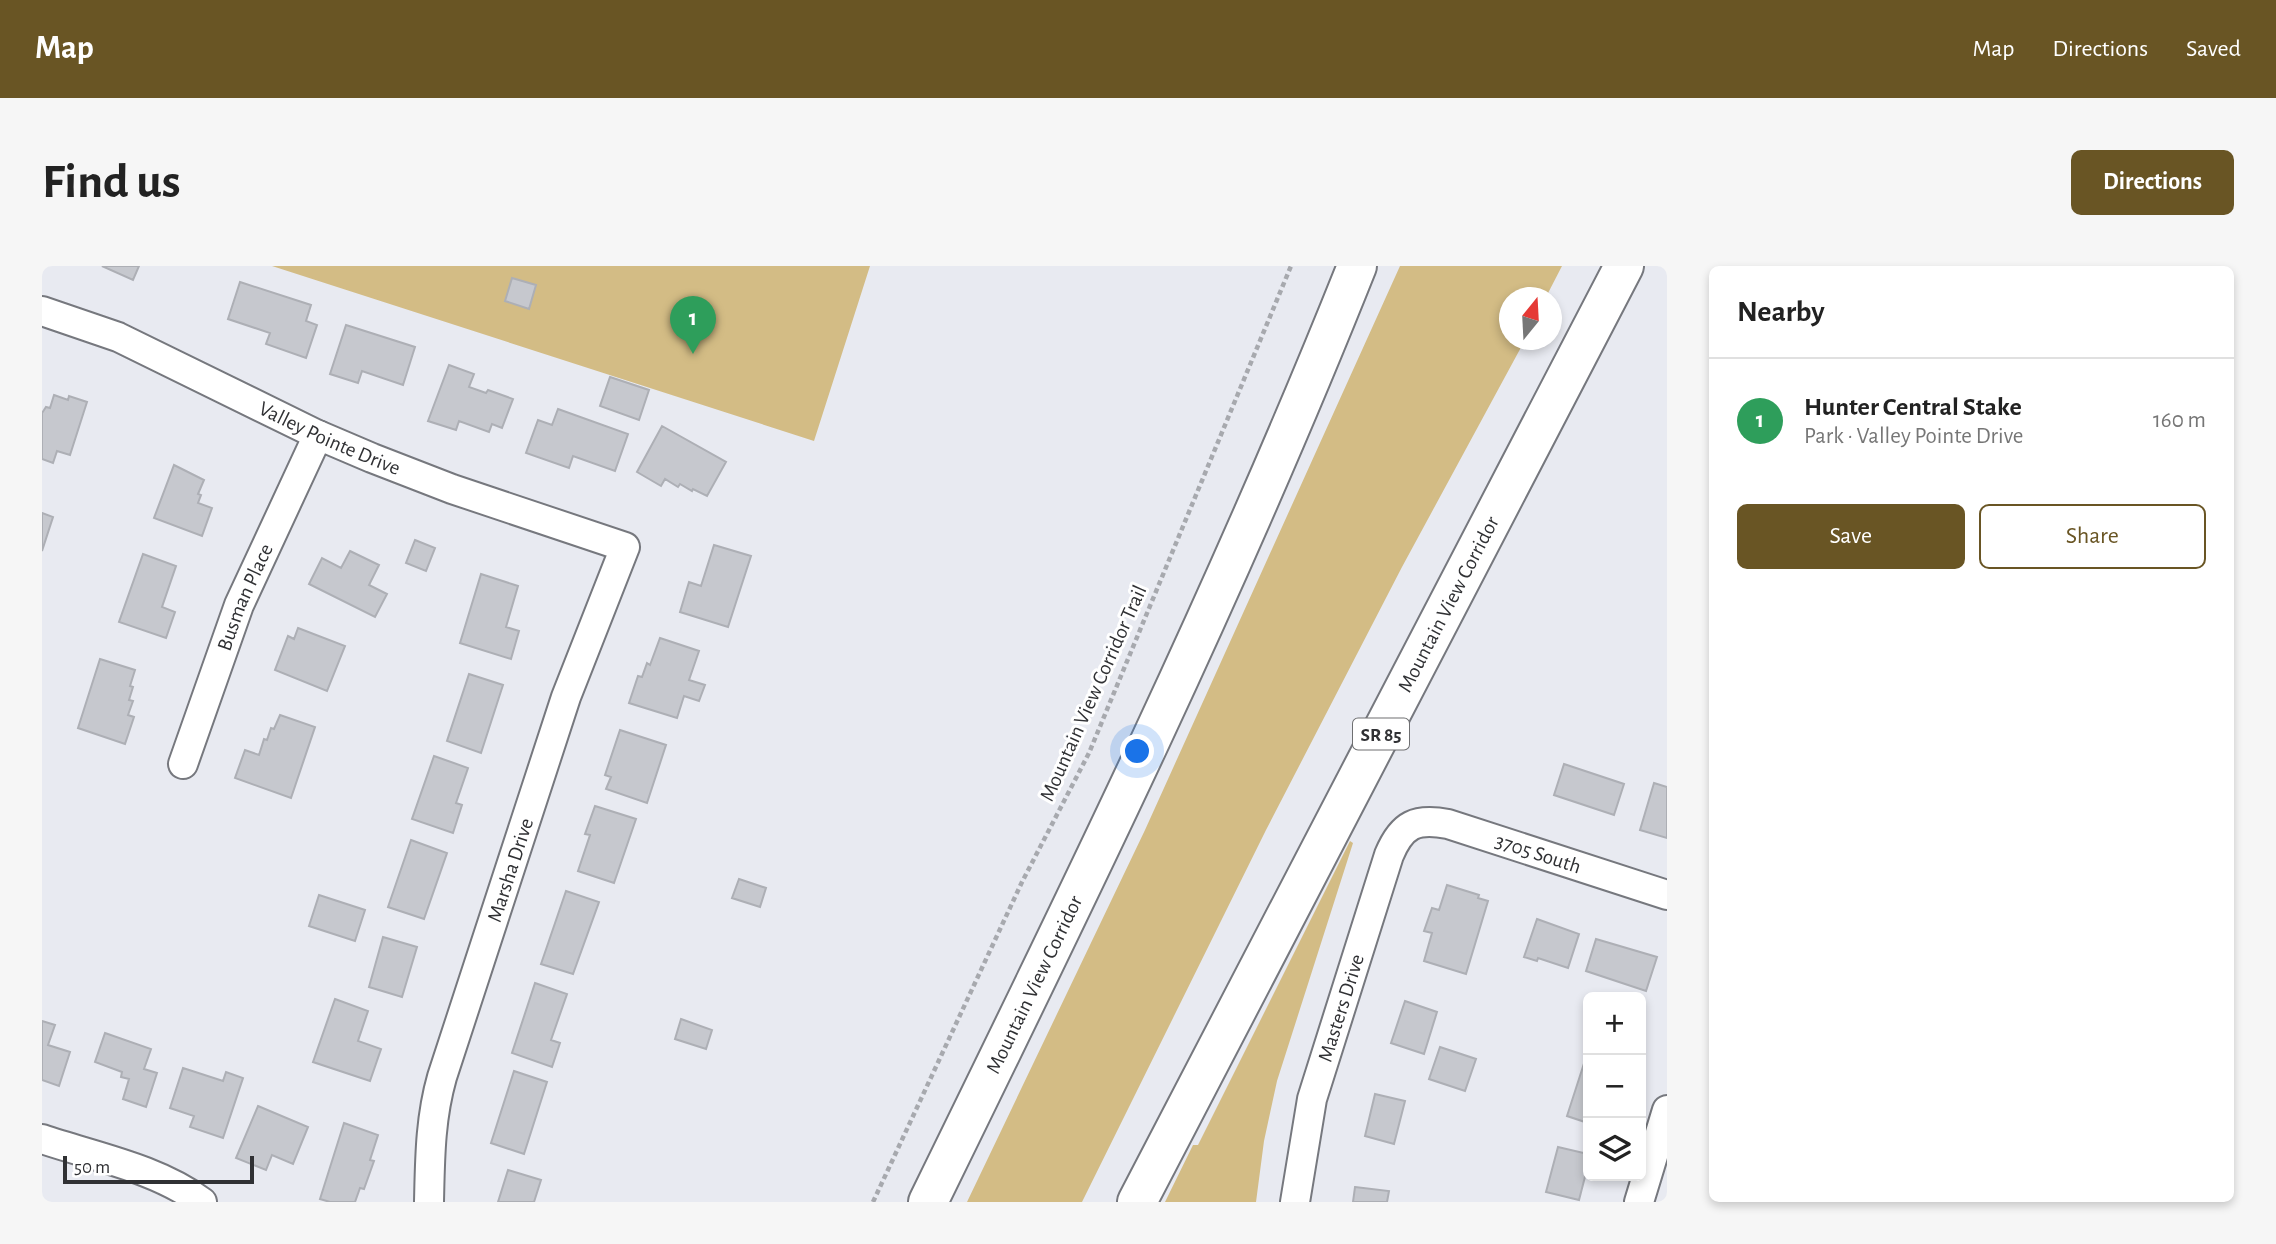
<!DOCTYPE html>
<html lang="en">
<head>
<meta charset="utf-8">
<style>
  :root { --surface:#fff; --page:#f6f6f6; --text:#222; --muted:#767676; --line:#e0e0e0; --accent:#695524 }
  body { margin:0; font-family:"Alegreya Sans",sans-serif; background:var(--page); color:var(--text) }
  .controls { position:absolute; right:21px; bottom:21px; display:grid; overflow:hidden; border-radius:10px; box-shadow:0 4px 10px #0003 }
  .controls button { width:63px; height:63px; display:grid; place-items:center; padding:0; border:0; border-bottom:2px solid var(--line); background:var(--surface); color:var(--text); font:35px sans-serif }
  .compass { position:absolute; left:1457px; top:21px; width:63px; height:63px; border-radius:50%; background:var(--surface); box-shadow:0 4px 10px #0003; rotate:18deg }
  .scale { position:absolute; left:21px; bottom:18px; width:191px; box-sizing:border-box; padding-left:7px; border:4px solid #303134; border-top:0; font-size:19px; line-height:24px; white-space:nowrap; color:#303134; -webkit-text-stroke:5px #fff; paint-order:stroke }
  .you { position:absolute; left:1096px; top:486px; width:24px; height:24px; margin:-18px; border:5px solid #fff; border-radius:50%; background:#1a73e8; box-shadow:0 0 0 10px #1a73e833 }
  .badge { display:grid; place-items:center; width:46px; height:46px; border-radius:50%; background:var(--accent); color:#fff; font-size:23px; font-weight:700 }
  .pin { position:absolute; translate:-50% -58px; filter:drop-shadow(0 2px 4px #0008) }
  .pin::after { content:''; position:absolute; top:37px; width:24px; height:21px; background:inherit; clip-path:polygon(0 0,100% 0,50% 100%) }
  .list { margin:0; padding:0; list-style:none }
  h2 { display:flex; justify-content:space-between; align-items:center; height:91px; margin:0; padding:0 28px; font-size:30px }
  h2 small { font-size:23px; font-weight:400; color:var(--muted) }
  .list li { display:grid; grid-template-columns:46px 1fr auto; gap:21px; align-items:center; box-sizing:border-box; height:126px; padding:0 28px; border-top:2px solid var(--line) }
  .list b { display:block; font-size:26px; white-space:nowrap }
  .list p { margin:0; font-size:23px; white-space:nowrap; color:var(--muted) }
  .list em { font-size:23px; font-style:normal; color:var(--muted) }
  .actions { display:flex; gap:14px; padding:21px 28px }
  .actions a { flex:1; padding:16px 0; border:2px solid var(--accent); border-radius:10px; text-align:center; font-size:24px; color:var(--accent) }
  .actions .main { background:var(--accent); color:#fff }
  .icon { flex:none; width:38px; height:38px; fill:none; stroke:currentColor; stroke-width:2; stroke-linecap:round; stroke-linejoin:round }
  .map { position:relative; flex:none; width:1625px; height:936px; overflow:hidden; border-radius:10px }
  header { display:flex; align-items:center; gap:42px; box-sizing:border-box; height:98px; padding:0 35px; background:var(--accent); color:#fff }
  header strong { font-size:33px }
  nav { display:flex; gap:38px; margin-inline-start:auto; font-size:24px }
  .intro { display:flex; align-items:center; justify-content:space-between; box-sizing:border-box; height:168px; padding:0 42px }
  h1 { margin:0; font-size:49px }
  .button { padding:18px 32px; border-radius:10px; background:var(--accent); color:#fff; font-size:24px; font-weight:700 }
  main { display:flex; gap:42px; padding:0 42px }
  aside { flex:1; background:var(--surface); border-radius:10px; box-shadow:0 4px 10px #0003 }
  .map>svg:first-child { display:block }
  .green { fill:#d3bc85 }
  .building { fill:#c6c8ce; stroke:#adafb5; stroke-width:2 }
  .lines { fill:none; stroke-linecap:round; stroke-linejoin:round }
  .minor-casing { stroke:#76787e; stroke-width:32 }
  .trunk-casing { stroke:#76787e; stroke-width:42 }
  .path { stroke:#a7a9ae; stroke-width:4.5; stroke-dasharray:5 3.5; stroke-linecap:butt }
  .minor { stroke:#fff; stroke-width:28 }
  .trunk { stroke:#fff; stroke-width:38 }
  .labels { text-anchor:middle; stroke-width:6; stroke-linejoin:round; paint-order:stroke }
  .shield { fill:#fff; stroke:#6e6f71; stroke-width:2 }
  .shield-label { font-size:19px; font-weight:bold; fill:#303134 }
  .street-label { font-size:21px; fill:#303134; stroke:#fff }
</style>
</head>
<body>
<header>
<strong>Map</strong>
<nav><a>Map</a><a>Directions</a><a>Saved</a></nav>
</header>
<div class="intro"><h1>Find us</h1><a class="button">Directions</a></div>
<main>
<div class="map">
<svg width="1625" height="936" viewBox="0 0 1625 936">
  <rect width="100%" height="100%" fill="#e8eaf1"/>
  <path class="green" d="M230,0H828L772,175Z
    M1358,0H1520L1504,31L1468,32V74H1483L1360,301L1224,564L1040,936H925L1103,564Z
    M1308,575L1311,577L1235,815L1222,875L1214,936H1123L1151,879H1156Z"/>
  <path class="building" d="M60,0H97L91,14Z
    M470,12L494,19L487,43L463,35Z
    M198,16L269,39L264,55L275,59L264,92L224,78L228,67L186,53Z
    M304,59L373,81L361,119L320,105L316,117L288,108Z
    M407,99L432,108L427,121L444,127L446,124L471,133L460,162L450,158L447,166L417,155L414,164L386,155Z
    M568,111L607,124L597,154L558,140Z
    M12,129L26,134L27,130L45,136L28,189L15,185L11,197L0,193V147L4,141L8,142Z
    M516,143L586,168L573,205L531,190L527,202L484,187L496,154L510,159Z
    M620,160L684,196L665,230L651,223L650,225L638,218L636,221L623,213L619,220L595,206Z
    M132,199L162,214L156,228L159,229L156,237L170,242L160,270L112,252Z
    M0,247L11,251L0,285Z
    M373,274L393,282L384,305L364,297Z
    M672,279L709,290L686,361L638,346L647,316L659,320Z
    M308,285L337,299L327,319L345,328L333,351L267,318L280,292L299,302Z
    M101,288L134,300L120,341L133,346L124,372L77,356Z
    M439,308L476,320L464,361L477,365L469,393L418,377Z
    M256,362L303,380L285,425L233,404L246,370L252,373Z
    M618,372L657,385L647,414L663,419L657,435L642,430L635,452L587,437L596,410L600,411L605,397L608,399Z
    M58,393L93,404L88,420L91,421L87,434L91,435L86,449L92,451L83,478L36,462Z
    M427,408L461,419L439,487L405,475Z
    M238,449L273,461L249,532L193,512L203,484L217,489L222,473L225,474L229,462L232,463Z
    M578,464L624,479L605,537L564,523L569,511L563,509Z
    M392,490L426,502L414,537L420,539L411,567L370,553Z
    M1522,498L1582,518L1572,549L1512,529Z
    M1612,517L1625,521V572L1598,564Z
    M553,540L594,553L572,617L536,605L548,569L543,568Z
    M369,574L405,587L382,653L346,641Z
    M697,613L724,622L718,641L690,632Z
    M1405,619L1437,629L1436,632L1446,635L1424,708L1382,695L1390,667L1382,665L1390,642L1397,644Z
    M524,625L557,636L531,708L499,698Z
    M277,629L323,644L313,675L267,660Z
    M1495,653L1537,668L1526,702L1496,692L1495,695L1482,691Z
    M341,671L375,681L360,731L327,721Z
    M1554,673L1615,691L1604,725L1544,705Z
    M493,717L525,728L509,774L518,777L510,801L470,787Z
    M293,733L326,745L316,775L339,783L328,815L271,796Z
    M1363,735L1395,746L1382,788L1349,777Z
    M639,753L670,764L664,783L633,773Z
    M0,755L13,759L6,779L28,786L17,820L0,814Z
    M63,767L109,783L102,803L115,807L104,841L81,833L87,813L79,811L80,806L53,796Z
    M1398,781L1434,793L1423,825L1387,813Z
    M1546,785V857L1525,850Z
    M141,802L181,815L184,806L201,812L181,872L148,861L152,850L128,842Z
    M472,805L505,816L482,888L449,877Z
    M1333,828L1363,835L1352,878L1323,870Z
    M216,840L266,861L251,898L230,889L224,904L194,892Z
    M302,857L336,869L328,894L332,895L322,923L318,922L313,936H288L278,933Z
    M1516,881L1546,888V899L1537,934L1504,926Z
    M466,904L499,914L492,936H456Z
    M1313,921L1347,925L1345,936H1311Z"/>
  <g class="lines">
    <g class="minor-casing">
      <g id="minor">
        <path id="s1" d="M0,45L76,71L276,169L330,192L410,223L583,281L524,431L400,811C388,853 388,893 387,936"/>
        <path id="s2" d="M141,498L197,339L276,169"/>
        <path d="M0,873C53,891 114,902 160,936"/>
        <path id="s3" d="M1253,936L1270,833L1347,589C1360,558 1374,552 1406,558L1625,629"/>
        <path d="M1597,936L1625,844"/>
      </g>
    </g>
    <g class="trunk-casing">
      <g id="trunk">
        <path id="s4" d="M886,936C1037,628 1188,319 1315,0"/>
        <path id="s5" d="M1095,936L1582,0"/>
      </g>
    </g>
    <path class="path" d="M831,936L980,616L1047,487L1249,0"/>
    <use href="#minor" class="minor"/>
    <use href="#trunk" class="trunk"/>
  </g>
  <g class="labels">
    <rect class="shield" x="1311" y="452.5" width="56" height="31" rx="5"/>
    <g class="shield-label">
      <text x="1339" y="475">SR 85</text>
    </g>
    <g class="street-label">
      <text dy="7" stroke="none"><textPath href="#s1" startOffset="315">Valley Pointe Drive</textPath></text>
      <text dy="7" stroke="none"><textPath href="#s2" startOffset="178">Busman Place</textPath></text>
      <text dy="7" stroke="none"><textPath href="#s5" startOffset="674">Mountain View Corridor</textPath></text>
      <text transform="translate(1051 427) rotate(-66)" y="7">Mountain View Corridor Trail</text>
      <text dy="7" stroke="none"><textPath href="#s3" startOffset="530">3705 South</textPath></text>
      <text transform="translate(468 604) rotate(-72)" y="7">Marsha Drive</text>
      <text dy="7" stroke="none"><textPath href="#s4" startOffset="242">Mountain View Corridor</textPath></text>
      <text dy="7" stroke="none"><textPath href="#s3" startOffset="200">Masters Drive</textPath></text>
    </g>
  </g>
</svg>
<div class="controls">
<button>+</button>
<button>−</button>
<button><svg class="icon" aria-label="layers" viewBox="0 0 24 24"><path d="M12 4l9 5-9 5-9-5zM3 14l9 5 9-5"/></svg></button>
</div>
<svg class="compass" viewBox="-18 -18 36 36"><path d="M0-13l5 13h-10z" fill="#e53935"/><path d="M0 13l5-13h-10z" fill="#767676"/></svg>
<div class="scale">50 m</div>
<div class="you"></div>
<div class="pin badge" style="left:651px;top:88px;background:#2e9e5b">1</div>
</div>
<aside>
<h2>Nearby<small></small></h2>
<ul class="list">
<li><span class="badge" style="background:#2e9e5b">1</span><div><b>Hunter Central Stake</b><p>Park · Valley Pointe Drive</p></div><em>160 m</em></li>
</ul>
<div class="actions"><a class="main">Save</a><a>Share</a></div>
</aside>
</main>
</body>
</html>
